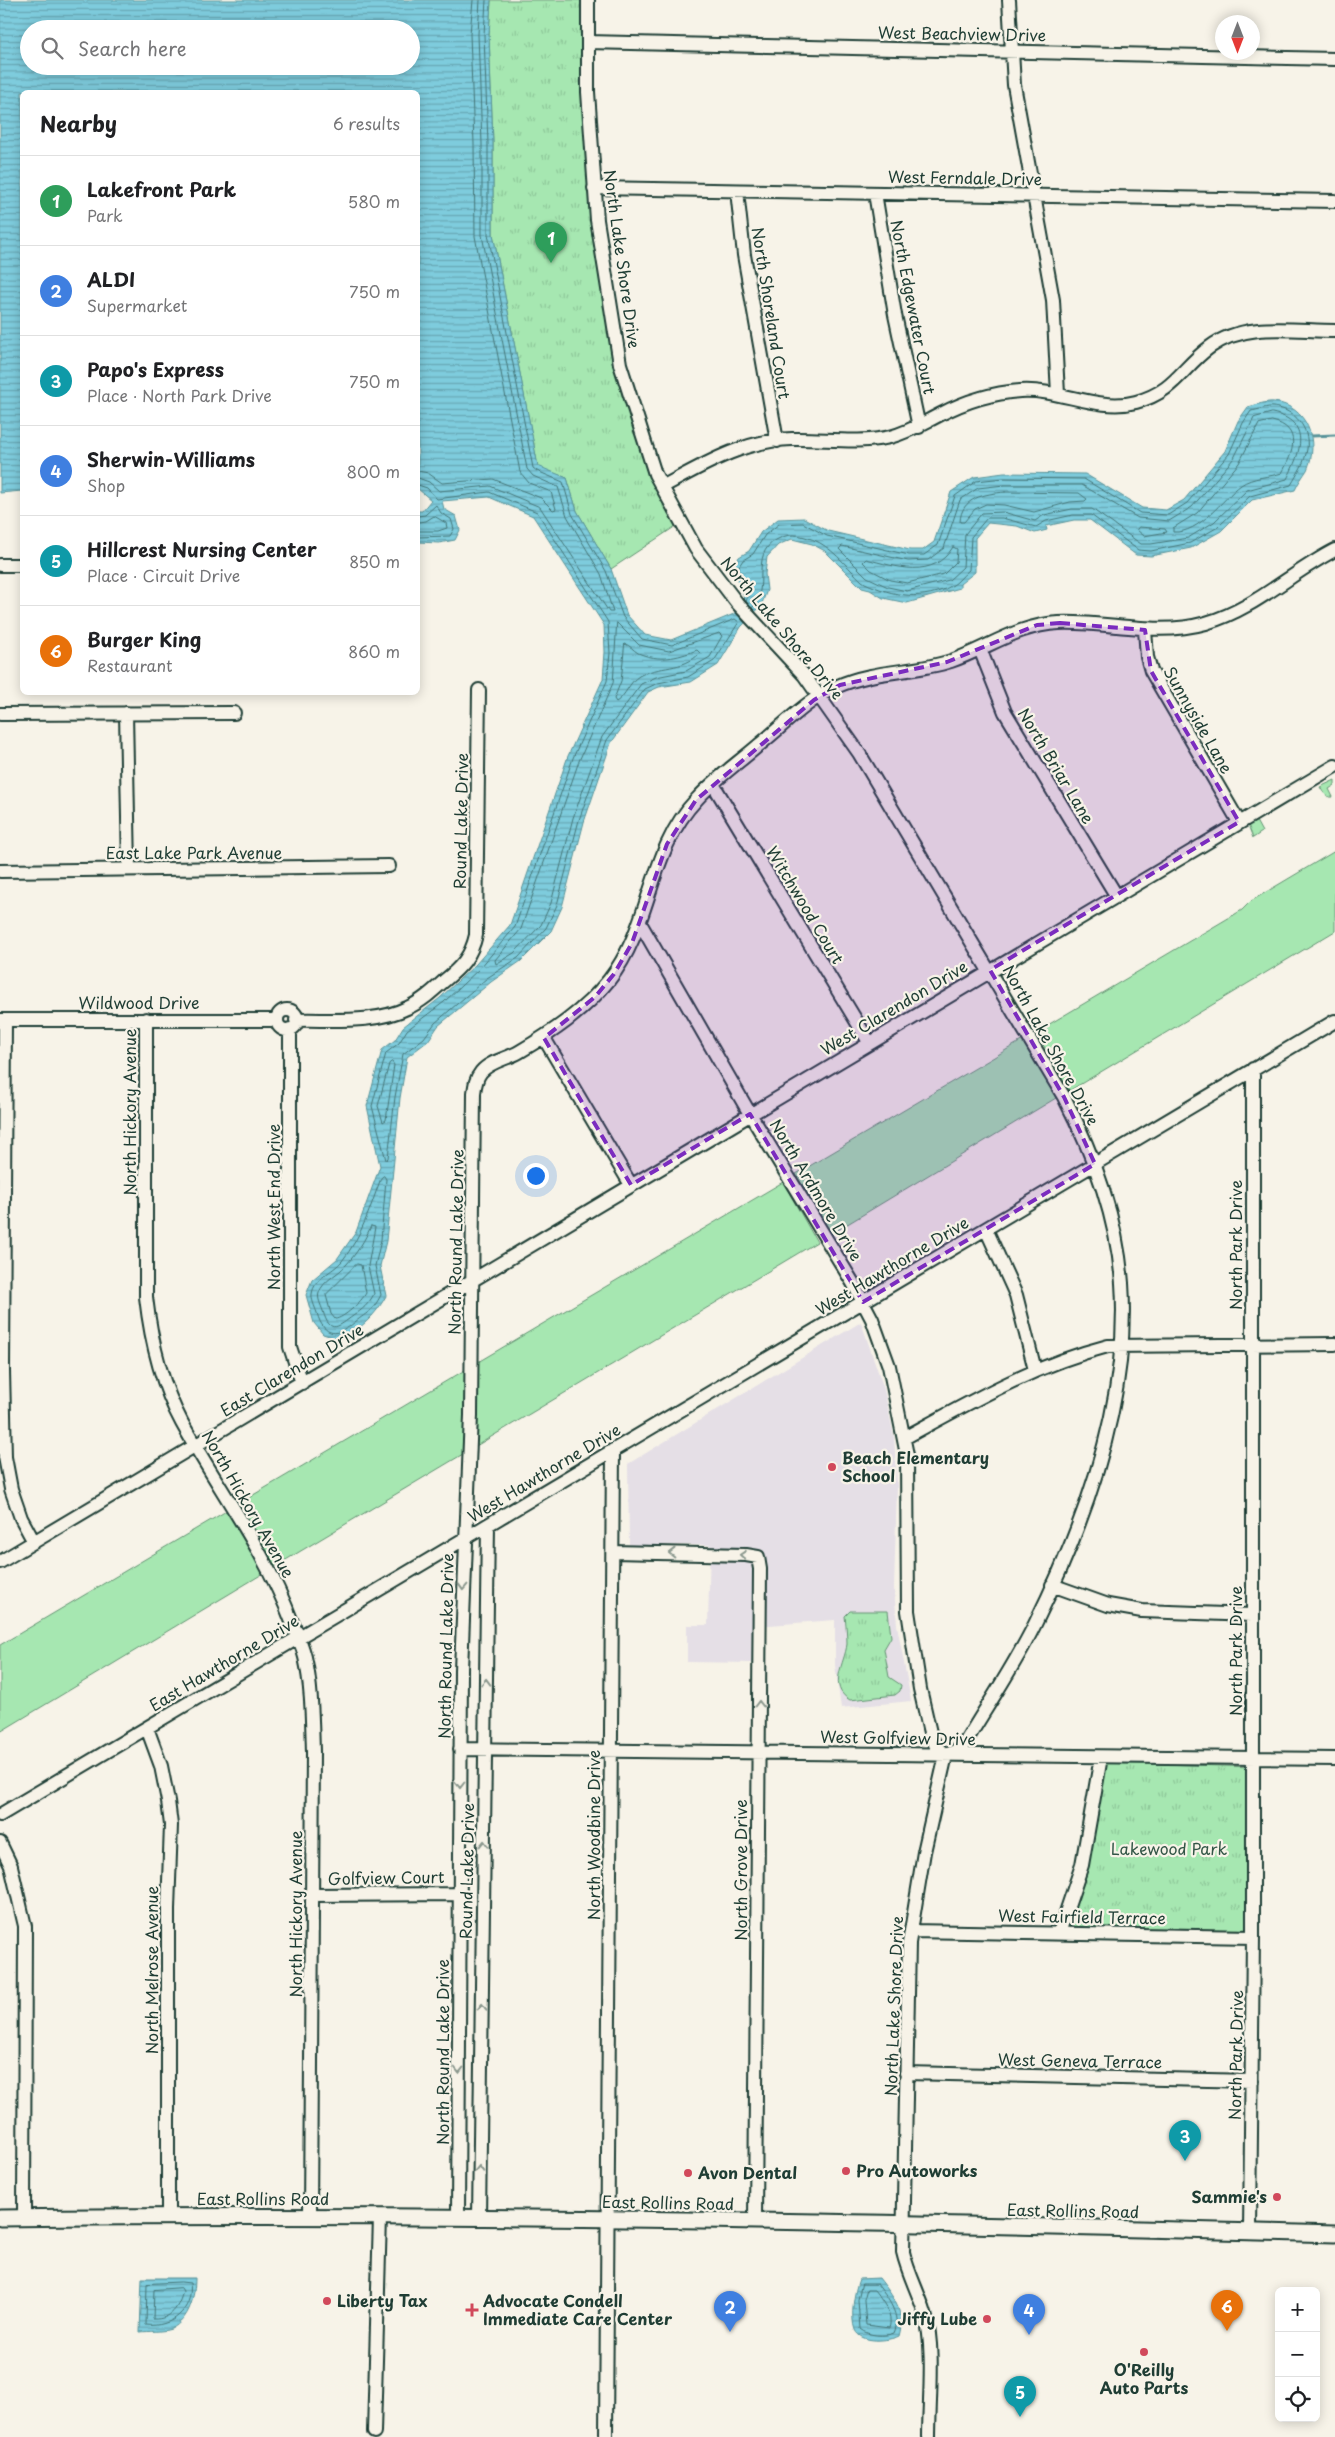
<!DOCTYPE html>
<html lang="en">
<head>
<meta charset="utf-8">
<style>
  :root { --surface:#fff; --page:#f6f6f6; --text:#202124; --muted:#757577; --line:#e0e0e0; --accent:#d1495b }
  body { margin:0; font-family:"Playpen Sans",sans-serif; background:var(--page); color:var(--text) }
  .controls { position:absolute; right:15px; bottom:15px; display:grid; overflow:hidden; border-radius:8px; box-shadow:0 2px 12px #0003 }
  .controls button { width:45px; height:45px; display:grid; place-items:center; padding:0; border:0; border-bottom:1px solid var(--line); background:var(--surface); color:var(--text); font:25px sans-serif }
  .compass { position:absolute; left:1215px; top:15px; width:45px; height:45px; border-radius:50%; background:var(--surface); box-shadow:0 2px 12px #0003; rotate:180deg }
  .you { position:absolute; left:535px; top:1175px; width:18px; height:18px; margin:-12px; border:4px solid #fff; border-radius:50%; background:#1a73e8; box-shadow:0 0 0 8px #1a73e833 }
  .badge { display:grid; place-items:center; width:32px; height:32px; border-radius:50%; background:var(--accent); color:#fff; font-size:16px; font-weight:700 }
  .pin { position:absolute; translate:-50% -41px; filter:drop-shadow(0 1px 2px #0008) }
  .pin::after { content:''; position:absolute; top:26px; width:18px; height:15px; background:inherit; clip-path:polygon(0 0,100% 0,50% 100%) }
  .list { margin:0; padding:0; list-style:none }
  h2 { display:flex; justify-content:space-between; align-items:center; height:65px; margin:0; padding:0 20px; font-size:21px }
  h2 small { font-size:16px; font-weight:400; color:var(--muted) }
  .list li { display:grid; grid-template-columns:32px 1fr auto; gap:15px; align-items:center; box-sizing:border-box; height:90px; padding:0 20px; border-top:1px solid var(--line) }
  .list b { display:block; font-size:19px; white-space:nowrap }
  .list p { margin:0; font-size:16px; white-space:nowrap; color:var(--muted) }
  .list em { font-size:16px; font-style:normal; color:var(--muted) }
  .icon { flex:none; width:28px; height:28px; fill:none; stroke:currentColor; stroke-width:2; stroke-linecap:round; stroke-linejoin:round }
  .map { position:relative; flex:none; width:1335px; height:2437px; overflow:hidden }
  .search { position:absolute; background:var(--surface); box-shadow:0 2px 12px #0003; left:20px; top:20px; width:400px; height:55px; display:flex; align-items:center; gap:12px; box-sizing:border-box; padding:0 18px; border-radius:28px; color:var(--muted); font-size:19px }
  .panel { position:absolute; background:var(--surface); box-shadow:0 2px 12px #0003; left:20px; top:90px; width:400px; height:605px; border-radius:8px }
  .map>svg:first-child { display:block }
  .built { fill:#e5dfe6 }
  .grass { fill:#a6e7b1; stroke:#629272 }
  .park { fill:url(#park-tufts); stroke:#629272 }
  .water { fill:url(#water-rules); stroke:#589399; fill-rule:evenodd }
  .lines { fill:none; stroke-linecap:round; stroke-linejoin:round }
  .shore { stroke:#457678; stroke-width:1 }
  .stream { stroke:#589399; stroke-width:3 }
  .minor-casing { stroke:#1f3d34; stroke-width:16 }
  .major-casing { stroke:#1f3d34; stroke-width:19 }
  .minor { stroke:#f7f3e8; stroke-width:12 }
  .major { stroke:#f7f3e8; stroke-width:15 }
  .oneway { stroke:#8b988e }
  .marked { fill:#7b2cbf; fill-opacity:0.2; stroke:#7b2cbf; stroke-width:4; stroke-dasharray:10 6; stroke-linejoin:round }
  .poi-dot { fill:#d1495b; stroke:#f7f3e8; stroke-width:2 }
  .labels { text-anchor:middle; stroke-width:4.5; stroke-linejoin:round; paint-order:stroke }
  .street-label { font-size:16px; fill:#1f3d34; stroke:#f7f3e8 }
  .poi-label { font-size:16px; font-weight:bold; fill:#1f3d34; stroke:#f7f3e8; text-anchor:start }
  .park-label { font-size:16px; fill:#335647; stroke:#f7f3e8 }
</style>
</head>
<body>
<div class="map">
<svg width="1335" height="2437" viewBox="0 0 1335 2437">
  <defs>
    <pattern id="park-tufts" width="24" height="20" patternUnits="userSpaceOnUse" patternTransform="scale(1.25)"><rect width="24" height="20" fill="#a6e7b1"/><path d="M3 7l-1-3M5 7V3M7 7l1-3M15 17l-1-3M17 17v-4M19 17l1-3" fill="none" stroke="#8ec799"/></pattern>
    <pattern id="water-rules" width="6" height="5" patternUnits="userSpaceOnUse" patternTransform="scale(1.25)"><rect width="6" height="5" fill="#7eccdd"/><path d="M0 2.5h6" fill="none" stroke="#67a7b4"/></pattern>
  </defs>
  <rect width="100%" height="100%" fill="#f7f3e8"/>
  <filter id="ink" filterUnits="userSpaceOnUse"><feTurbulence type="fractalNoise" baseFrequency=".02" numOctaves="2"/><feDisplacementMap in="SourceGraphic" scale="10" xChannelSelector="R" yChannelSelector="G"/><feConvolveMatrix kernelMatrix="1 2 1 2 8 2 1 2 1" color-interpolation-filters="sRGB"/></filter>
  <g filter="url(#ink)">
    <path class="built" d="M861,1322L884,1389L894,1436L897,1486L894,1588L897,1625L911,1701L841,1708L835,1665V1620L755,1626L754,1663L687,1662V1625H708L710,1545H629L628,1464Z"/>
    <path class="grass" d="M1335,780V785L1329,789L1333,797C1326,798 1323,792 1320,787Z
      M1256,821L1262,832L1253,838L1248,825Z
      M1335,851V931L1069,1091L1036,1032L1242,910L1251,901Z
      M1023,1040L1056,1098L831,1234L796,1174Z
      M783,1182L817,1242L476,1446L478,1362Z
      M465,1370L463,1454L274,1567L238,1504Z
      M228,1510L264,1573L0,1732V1645Z"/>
    <path class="park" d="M491,0H593L592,147L597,220L635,417L682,522L611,569L577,511L567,478L538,467L493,234V144L489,35Z
      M850,1611H888L891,1637L884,1649L889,1677L901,1685L900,1691L895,1695L850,1700C827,1687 845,1663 847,1644C847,1635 846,1625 845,1616Z
      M1100,1762L1253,1767V1934L1069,1930Z"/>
    <path class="water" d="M0,0H491L489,35L493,144V234L538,466L567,478L577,511L611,569L627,615L645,635L671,640L734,614L744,596L735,574L734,565L739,557L749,551L761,532L778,519L804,518L828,531L910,550H923L934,542L951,492L974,477L1004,473L1085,474L1142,508L1166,510L1184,500L1225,451L1238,421L1248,407C1256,405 1267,401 1274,402C1307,406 1320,441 1307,470C1303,476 1298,483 1295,490L1252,500L1221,531L1191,548L1151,556L1136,555L1090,520H1074L1046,526L1047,530L1035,533L1017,526L988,523L975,538V572L960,584V588L907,603L883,598L870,590L862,588L825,551L812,544L792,539L778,545L767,557L765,574L767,590L761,606L741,627L718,665L691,682L659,687L648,692L611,743L584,822L562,907L551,931L521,961L491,982L438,1026L428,1041L407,1057L400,1098L386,1241L380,1266L386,1296C375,1316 360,1331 338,1339L323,1334L314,1323L306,1295L312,1280L337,1259L356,1232L380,1166L367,1106L382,1050L395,1040L403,1027L440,998L476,964L510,925L568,756L603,679L605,652L604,625L533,516L489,497L442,501L444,509L456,516L460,530L455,540L439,543L418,542V511H422L431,500L418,489V92H22V491L0,493ZM29,29H411V66H29Z
      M142,2278H195C195,2296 190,2319 171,2329C163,2332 149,2331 140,2332Z
      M879,2278C893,2296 906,2313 899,2336C889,2341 861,2344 855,2330C850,2317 854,2292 859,2279Z"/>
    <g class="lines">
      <path class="shore" d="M1272,413C1312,421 1301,452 1287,479L1247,490L1214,522L1188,538L1151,544H1141L1092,509H1072L1044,515L1035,521L1003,512L982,513L965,534L963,567L949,580L907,591L888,587L867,577L839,549L842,546L908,561L928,560L944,548L960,500L978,488L1004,485H1082L1138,518L1169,521L1192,507L1234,458L1254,418Z
        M1272,421C1303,428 1293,453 1282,473C1270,477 1252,477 1241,485C1222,499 1200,534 1173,532V528L1197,513L1239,463L1259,424Z
        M418,471L428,473L442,483L493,479L541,498L553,510L556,509L551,492L529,483L520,472L475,236L474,144L470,34L473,0
        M418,478L429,482L439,491L490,486L540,507L609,612H613L601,574L567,516L558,487L533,476L527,469L482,235V144L478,34L480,0
        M418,485L427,488L437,499L489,492L537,512L608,622L610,653L607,681L573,758L515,927L480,968L444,1002L407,1030L399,1043L386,1053L372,1106L386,1160L388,1158L395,1097L403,1054L424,1038L435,1023L487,978L518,958L546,928L557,905L579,820L607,740L645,689L658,683L688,677L714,661L739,622L735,619L672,645L642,639L623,617L606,571L572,514L563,482L537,471L533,468L488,234V144L484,35L486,0
        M1005,492L1079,493L1087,499L1085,501L1070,502L1034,512L1004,505L986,504L975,509L964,522H960C961,497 985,494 1005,492Z
        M418,516L425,515L436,505L441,513L451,519L454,529L450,536L418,537
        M418,522L426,521L434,516L446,523L447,528L438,531H418
        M1139,527L1165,529L1167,532L1144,536L1137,530Z
        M953,547L957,549L956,562L944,574L907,583L890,580L871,570L863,562L866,559C897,567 933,580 953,547Z
        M746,602L748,595L740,573L739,566L743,560L753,554L765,535L779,524L803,523L827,536L909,555H924L938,545L955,496L976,481L1004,478L1084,479L1140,513L1168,515L1187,503L1229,454L1243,423L1251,411C1258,410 1267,406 1274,407C1295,410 1310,428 1307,449C1305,462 1298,473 1291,485L1250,496L1218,527L1190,543L1151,551L1138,550L1091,515H1073L1046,521L1036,527L1002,518H987L971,537L969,570C964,574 958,582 953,585C923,602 893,596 865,583C861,581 857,576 854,573C839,558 826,542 805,537C794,534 787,534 776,540C749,555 771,589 752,608
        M617,623L639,645L669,651L719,633L722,636L710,657L686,671L656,677L641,684L602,737L573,818L551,903L541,925L514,953L496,964L495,960L521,929L579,761L613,683Z
        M625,644C630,645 633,650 638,653C660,662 676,658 697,650L700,653C683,671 659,665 639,676C629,682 626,696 616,702L614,699L621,681Z
        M392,1062L394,1065L386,1120L383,1122L378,1106L389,1064Z
        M384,1176L386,1179L381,1240L375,1266L381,1295C372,1312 369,1311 355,1322C338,1337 324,1338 317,1313C315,1307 311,1299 312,1294C314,1278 333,1272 342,1261C362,1236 370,1208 381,1178Z
        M371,1226L375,1227L368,1266L374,1294C368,1305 363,1309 353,1316C339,1326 330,1336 323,1311C321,1305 317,1298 319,1293C323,1280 338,1275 346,1265C357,1253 365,1240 371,1226Z
        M357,1264L361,1265L366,1293C362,1301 343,1319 335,1319L331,1314L326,1295Z
        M181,2282L190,2283C194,2310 171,2328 146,2325L147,2284Z
        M862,2284H877C887,2297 902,2316 894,2333C885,2337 868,2336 860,2329L858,2300Z
        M181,2288L183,2291C179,2307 171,2320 153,2319L154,2290Z
        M867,2290H874C882,2300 894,2316 889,2328L866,2325L864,2300Z"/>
      <path class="stream" d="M1312,436L1335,435"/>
      <g class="minor-casing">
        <path id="minor" d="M588,0V92L597,220L620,364L655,474L696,549L737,603L804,675L859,753L1064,1097C1093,1153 1117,1219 1122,1283C1130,1398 1085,1523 1035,1624C1014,1667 986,1707 962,1748L946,1755L924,1852L909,1943L903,2252C908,2274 919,2293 925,2314C935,2347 929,2401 929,2437
          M1009,0L1014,85L1053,300L1058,394
          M588,42L1335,59
          M594,188L1335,201
          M737,191L744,255L777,441
          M875,193L895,315L919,427
          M662,487C703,465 744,440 792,439C823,438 859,444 890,437C909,432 923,423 941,414C966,401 992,393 1020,391C1058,388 1098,412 1136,402C1176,391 1181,368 1210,347C1245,321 1294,331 1335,331
          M0,565H22
          M1145,630L1147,657L1151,671L1239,822
          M980,649L1005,712L1116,895
          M126,713L129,869
          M0,714L234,713
          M713,784L869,1042
          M0,871L389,866
          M640,923L750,1114L853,1283L872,1319L889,1366L907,1455L908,1611L920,1689L931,1737L937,1748L946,1755
          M277 1020a10 10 0 1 1 20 0a10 10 0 1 1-20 0Z
          M146,1019V1297C151,1341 161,1384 182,1423C219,1490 265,1550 292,1622C297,1633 302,1645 305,1657C312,1688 312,1720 313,1752L310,2217
          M0,1020H277
          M5,1020L3,1371L5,1457L11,1489L21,1518L34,1542
          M296,1020C331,1019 375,1024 407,1008C421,1002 433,991 444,981C461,967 471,957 476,935L479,690
          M290,1029V1347L302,1383
          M544,1038L631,1185
          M986,1229L1016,1295L1035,1370
          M904,1438C970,1402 1034,1365 1108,1346L1335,1344
          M613,1552L746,1555L758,1557L760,1569L755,2222
          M0,1562L1335,766
          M1052,1585L1108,1605L1142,1611L1252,1615
          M147,1728L161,1766L168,1801L171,1825L168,1909V2216
          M460,1749L1335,1759
          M0,1815L1335,1021
          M0,1843L11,1866L25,1926L24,2218
          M312,1895L459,1894
          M911,1931L1253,1937
          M1059,1933L1082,1865L1101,1757
          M906,2073L1252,2081
          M458,2218L461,1670L471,1415L474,1093C475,1085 476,1078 481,1072C490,1061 507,1059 519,1052C553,1032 584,1011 609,980C652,926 648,850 697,799C715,779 738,763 759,745C784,725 808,699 838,686C873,670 915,673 951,661C988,648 1018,625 1059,623C1109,621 1156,637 1206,623C1255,609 1290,573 1335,550
          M479,2218L488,1525
          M1250,2232L1253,1937V1069
          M374,2432L380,2217
          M606,2437L613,1450"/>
      </g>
      <g class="major-casing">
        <path id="major" d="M0,2218C445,2213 890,2222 1335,2234"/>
      </g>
      <use href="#minor" class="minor"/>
      <use href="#major" class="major"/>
    </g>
    <defs><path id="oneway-chevron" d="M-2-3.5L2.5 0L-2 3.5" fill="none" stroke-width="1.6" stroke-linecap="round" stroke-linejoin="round" transform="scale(1.25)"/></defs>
    <g class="oneway">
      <use href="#oneway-chevron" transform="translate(672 1553) rotate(-179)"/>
      <use href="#oneway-chevron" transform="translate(743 1555) rotate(-176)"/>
      <use href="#oneway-chevron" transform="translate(463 1587) rotate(92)"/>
      <use href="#oneway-chevron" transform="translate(486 1682) rotate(-89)"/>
      <use href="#oneway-chevron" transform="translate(759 1704) rotate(-90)"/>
      <use href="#oneway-chevron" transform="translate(460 1785) rotate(90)"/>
      <use href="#oneway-chevron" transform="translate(484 1844) rotate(-89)"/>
      <use href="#oneway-chevron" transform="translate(482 2007) rotate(-89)"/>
      <use href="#oneway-chevron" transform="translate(459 2070) rotate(90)"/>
      <use href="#oneway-chevron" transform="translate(479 2169) rotate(-89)"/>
    </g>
  </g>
  <path class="marked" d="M1060,623L1145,630L1151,671L1239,822L990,970L1064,1097L1095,1164L863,1302L750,1114L631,1185L544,1038L595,997L614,974L632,943L667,844L696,800L814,700L840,685L947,662L1037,625Z"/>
  <g class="poi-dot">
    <circle cx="832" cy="1467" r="5"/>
    <circle cx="846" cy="2171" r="5"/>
    <circle cx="688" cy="2173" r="5"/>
    <circle cx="1277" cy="2197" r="5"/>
    <circle cx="327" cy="2301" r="5"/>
    <path d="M469.5 2302.5h5v5h5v5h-5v5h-5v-5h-5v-5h5z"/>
    <circle cx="987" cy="2319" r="5"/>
    <circle cx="1144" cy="2352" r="5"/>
  </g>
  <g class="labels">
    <g class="street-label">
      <text transform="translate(962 34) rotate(1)" y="6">West Beachview Drive</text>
      <text transform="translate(965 178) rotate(1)" y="6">West Ferndale Drive</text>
      <text transform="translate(622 259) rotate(82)" y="6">North Lake Shore Drive</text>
      <text transform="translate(913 307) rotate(79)" y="6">North Edgewater Court</text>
      <text transform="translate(771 313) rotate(81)" y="6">North Shoreland Court</text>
      <text transform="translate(782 628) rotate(50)" y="6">North Lake Shore Drive</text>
      <text transform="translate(1198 720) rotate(60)" y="6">Sunnyside Lane</text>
      <text transform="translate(1056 766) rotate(59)" y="6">North Briar Lane</text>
      <text transform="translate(461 821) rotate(-89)" y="6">Round Lake Drive</text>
      <text x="194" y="859">East Lake Park Avenue</text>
      <text transform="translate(805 905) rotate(59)" y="6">Witchwood Court</text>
      <text x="139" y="1009">Wildwood Drive</text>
      <text transform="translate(894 1008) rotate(-31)" y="6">West Clarendon Drive</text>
      <text transform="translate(1051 1045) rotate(61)" y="6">North Lake Shore Drive</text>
      <text transform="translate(130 1112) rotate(-90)" y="6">North Hickory Avenue</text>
      <text transform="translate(816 1190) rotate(59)" y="6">North Ardmore Drive</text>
      <text transform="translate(274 1207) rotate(-90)" y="6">North West End Drive</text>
      <text transform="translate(456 1242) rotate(-89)" y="6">North Round Lake Drive</text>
      <text transform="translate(1236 1245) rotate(-90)" y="6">North Park Drive</text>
      <text transform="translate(892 1266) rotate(-31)" y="6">West Hawthorne Drive</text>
      <text transform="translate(292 1370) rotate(-31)" y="6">East Clarendon Drive</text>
      <text transform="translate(544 1473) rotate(-31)" y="6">West Hawthorne Drive</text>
      <text transform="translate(248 1504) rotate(60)" y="6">North Hickory Avenue</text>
      <text transform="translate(446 1646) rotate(-89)" y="6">North Round Lake Drive</text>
      <text transform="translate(1236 1651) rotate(-90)" y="6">North Park Drive</text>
      <text transform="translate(224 1663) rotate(-31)" y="6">East Hawthorne Drive</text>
      <text transform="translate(898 1738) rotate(1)" y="6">West Golfview Drive</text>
      <text transform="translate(594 1835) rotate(-90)" y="6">North Woodbine Drive</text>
      <text transform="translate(741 1870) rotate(-90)" y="6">North Grove Drive</text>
      <text transform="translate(467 1871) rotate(-89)" y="6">Round Lake Drive</text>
      <text transform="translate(386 1878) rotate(-1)" y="6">Golfview Court</text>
      <text transform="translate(296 1914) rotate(-90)" y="6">North Hickory Avenue</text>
      <text transform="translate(1082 1917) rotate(1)" y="6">West Fairfield Terrace</text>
      <text transform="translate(152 1970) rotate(-90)" y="6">North Melrose Avenue</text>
      <text transform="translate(894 2006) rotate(-88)" y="6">North Lake Shore Drive</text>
      <text transform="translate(443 2052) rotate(-90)" y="6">North Round Lake Drive</text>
      <text transform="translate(1236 2055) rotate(-89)" y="6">North Park Drive</text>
      <text transform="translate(1080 2061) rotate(1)" y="6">West Geneva Terrace</text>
      <text x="263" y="2205">East Rollins Road</text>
      <text transform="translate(668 2203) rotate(1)" y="6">East Rollins Road</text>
      <text transform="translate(1073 2211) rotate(1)" y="6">East Rollins Road</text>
    </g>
    <g class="poi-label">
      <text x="842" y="1464">Beach Elementary<tspan x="842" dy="18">School</tspan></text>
      <text x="856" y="2177">Pro Autoworks</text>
      <text x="698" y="2179">Avon Dental</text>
      <text x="1267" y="2203" text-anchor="end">Sammie's</text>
      <text x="337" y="2307">Liberty Tax</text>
      <text x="483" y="2307">Advocate Condell<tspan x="483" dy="18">Immediate Care Center</tspan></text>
      <text x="977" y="2325" text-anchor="end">Jiffy Lube</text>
      <text x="1144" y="2376" text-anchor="middle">O'Reilly<tspan x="1144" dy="18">Auto Parts</tspan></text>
    </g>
    <g class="park-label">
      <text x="1169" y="1855">Lakewood Park</text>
    </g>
  </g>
</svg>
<div class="controls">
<button>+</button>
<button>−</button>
<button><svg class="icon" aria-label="locate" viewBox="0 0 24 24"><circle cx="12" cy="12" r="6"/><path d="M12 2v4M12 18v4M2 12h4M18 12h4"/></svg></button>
</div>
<svg class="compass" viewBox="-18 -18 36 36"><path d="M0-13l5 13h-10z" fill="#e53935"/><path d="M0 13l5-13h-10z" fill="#757577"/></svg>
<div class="you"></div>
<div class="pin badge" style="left:551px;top:263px;background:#2e9e5b">1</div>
<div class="pin badge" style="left:730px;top:2332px;background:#3f7fe0">2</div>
<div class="pin badge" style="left:1185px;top:2161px;background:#0f9aa8">3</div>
<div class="pin badge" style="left:1029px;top:2335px;background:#3f7fe0">4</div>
<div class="pin badge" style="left:1020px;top:2417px;background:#0f9aa8">5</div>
<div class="pin badge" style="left:1227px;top:2331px;background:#e8710a">6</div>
<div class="search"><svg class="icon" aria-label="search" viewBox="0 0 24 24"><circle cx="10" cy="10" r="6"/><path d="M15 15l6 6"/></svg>Search here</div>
<section class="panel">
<h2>Nearby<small>6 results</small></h2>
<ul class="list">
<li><span class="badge" style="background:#2e9e5b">1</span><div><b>Lakefront Park</b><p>Park</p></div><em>580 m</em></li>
<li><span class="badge" style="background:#3f7fe0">2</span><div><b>ALDI</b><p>Supermarket</p></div><em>750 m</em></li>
<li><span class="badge" style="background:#0f9aa8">3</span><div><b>Papo's Express</b><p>Place · North Park Drive</p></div><em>750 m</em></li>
<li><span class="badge" style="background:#3f7fe0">4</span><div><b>Sherwin-Williams</b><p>Shop</p></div><em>800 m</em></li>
<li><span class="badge" style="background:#0f9aa8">5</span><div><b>Hillcrest Nursing Center</b><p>Place · Circuit Drive</p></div><em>850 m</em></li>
<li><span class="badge" style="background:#e8710a">6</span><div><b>Burger King</b><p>Restaurant</p></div><em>860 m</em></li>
</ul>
</section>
</div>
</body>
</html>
